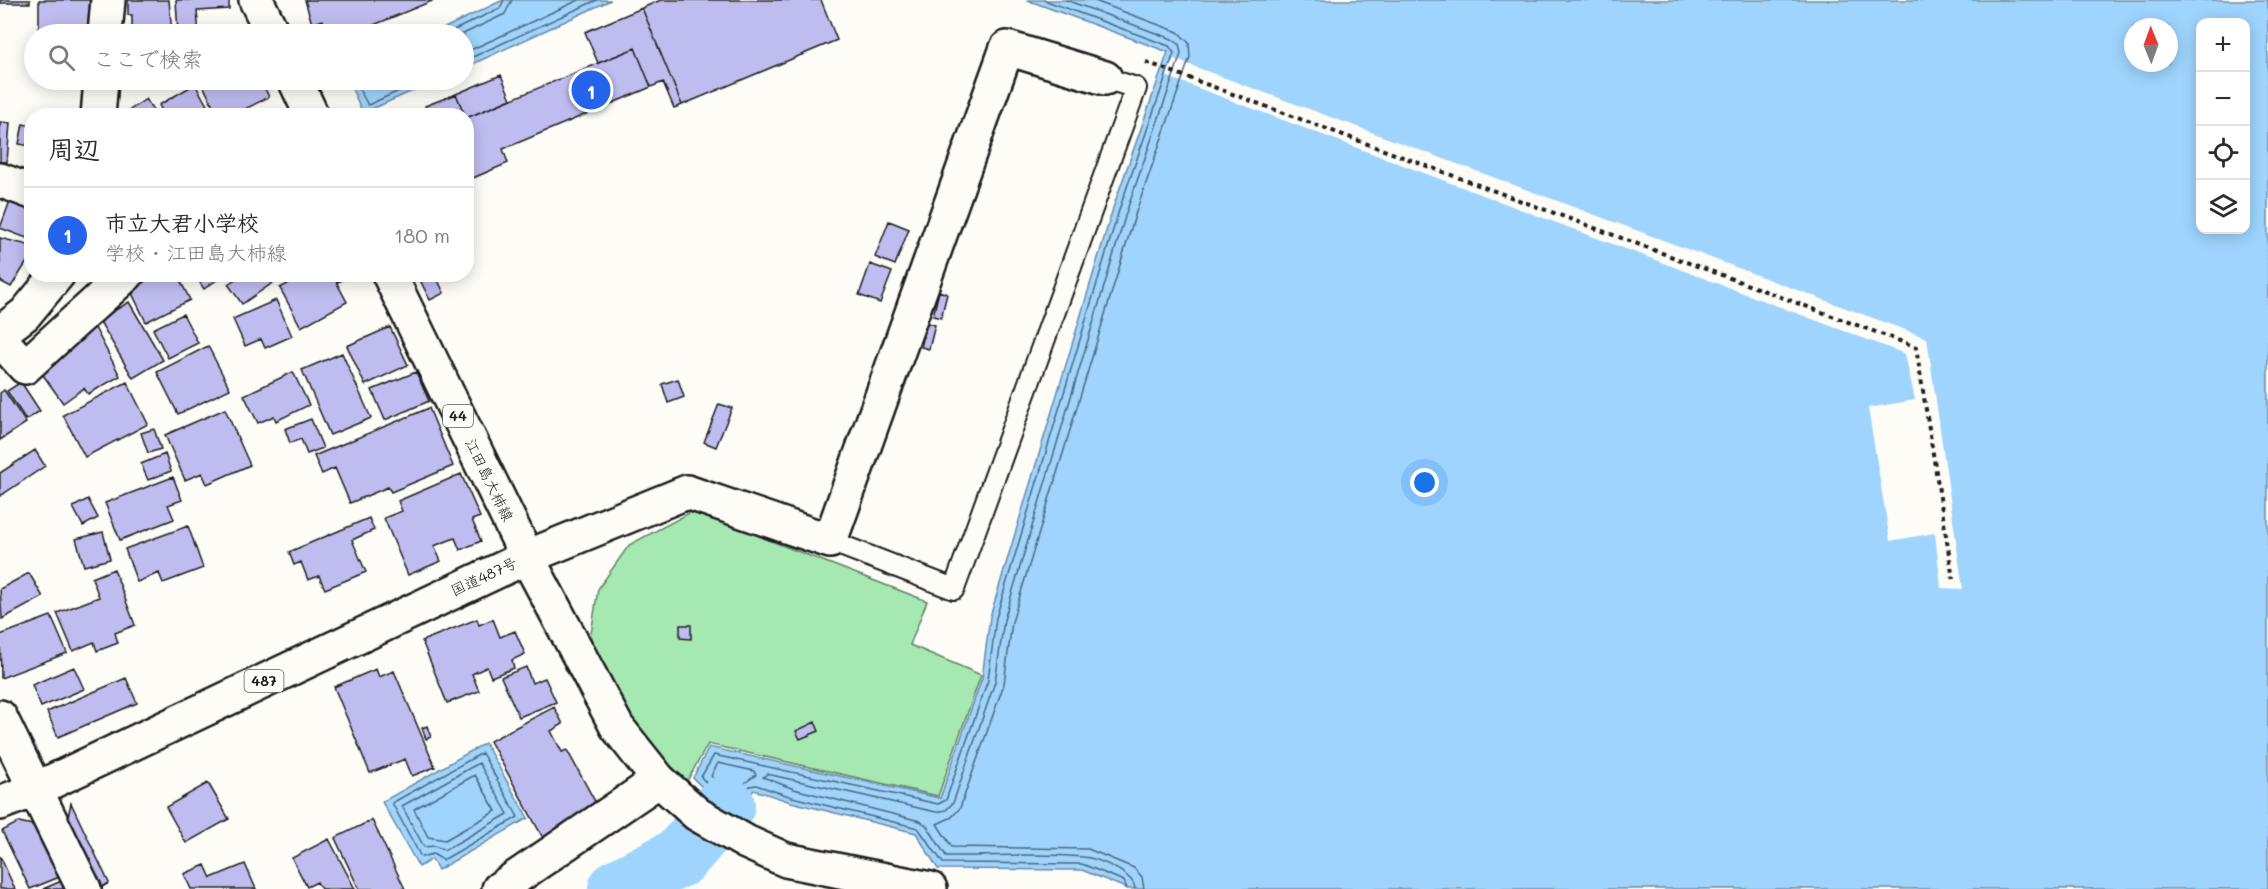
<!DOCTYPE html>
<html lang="ja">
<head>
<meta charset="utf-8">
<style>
  :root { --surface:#fff; --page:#f7f7f7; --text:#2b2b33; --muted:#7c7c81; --line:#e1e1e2; --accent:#2563eb }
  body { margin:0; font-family:Mali,"Klee One",sans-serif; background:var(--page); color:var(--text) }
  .controls { position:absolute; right:18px; top:18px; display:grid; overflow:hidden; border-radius:12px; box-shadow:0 3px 15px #0003 }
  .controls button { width:54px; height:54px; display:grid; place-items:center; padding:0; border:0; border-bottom:2px solid var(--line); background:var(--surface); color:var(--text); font:30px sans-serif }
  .compass { position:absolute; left:2124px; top:18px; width:54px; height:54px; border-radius:50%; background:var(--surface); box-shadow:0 3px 15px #0003; rotate:359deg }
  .you { position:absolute; left:1425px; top:483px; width:21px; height:21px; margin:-15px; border:4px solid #fff; border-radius:50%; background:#1a73e8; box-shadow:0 0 0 9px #1a73e833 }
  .badge { display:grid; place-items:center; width:39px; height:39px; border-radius:50%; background:var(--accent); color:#fff; font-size:20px; font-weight:700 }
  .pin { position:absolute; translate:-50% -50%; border:3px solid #fff; box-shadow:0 2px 6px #0006 }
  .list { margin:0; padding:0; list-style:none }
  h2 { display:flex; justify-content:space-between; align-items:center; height:78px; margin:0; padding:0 24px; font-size:26px }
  h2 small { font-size:20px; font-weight:400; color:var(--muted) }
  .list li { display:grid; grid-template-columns:39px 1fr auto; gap:18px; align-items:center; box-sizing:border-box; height:96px; padding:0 24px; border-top:2px solid var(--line) }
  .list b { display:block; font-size:22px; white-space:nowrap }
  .list p { margin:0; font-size:20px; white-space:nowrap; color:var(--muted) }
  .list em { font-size:20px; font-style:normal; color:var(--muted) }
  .icon { flex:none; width:33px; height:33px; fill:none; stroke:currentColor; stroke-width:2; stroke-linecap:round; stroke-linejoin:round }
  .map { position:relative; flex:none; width:2268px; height:889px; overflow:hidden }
  .search { position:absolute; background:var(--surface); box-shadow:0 3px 15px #0003; left:24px; top:24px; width:450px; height:66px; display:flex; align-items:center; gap:15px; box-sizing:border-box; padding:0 21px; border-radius:33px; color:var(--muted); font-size:22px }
  .panel { position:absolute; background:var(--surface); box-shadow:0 3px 15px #0003; left:24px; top:108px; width:450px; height:174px; border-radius:24px }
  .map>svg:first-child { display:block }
  .green { fill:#a6e8b2; stroke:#618267; stroke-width:1.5 }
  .water { fill:#9ed4fd; stroke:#6a8aa3; stroke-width:1.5; fill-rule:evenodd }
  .pier { fill:#fdfcf7 }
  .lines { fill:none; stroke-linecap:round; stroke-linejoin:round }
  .shore { stroke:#506676; stroke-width:1.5 }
  .river { stroke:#9ed4fd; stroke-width:60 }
  .building { fill:#bfbdef; stroke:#1c1c1c; stroke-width:1.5 }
  .service-casing { stroke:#1c1c1c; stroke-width:24 }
  .minor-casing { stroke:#1c1c1c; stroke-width:38 }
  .primary-casing { stroke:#1c1c1c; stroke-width:38 }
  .trunk-casing { stroke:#1c1c1c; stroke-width:38 }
  .path { stroke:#1c1c1c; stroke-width:4; stroke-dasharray:4.5 4.5; stroke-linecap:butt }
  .service { stroke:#fdfcf7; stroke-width:20 }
  .minor { stroke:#fdfcf7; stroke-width:33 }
  .primary { stroke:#fdfcf7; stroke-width:33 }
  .trunk { stroke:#fdfcf7; stroke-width:33 }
  .labels { text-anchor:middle; stroke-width:5; stroke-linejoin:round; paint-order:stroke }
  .shield { fill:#fdfcf7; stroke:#605f5e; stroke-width:1.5 }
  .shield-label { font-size:14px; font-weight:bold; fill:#1c1c1c }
  .street-label { font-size:15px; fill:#1c1c1c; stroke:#fdfcf7 }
</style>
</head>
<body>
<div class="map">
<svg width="2268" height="889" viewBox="0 0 2268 889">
  <rect width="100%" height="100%" fill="#fdfcf7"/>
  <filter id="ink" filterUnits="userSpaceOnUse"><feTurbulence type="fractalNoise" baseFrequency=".0167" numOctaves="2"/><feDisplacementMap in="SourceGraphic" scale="12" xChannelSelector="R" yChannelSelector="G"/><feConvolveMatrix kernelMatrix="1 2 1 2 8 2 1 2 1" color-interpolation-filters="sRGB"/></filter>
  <g filter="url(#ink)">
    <path class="green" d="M693,511L927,601L910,645L981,675L938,796L708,744L687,781L656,759L607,687L591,634L598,589L629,545Z"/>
    <path class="water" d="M503,0H611L464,68V34H432Z
      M1027,0H2268V889H1128L1082,870L938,869L916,833L791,802L754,790L735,811L712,797L693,778L709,747L940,798L982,678L990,617L1114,205L1168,52ZM2200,22H2246V230H2200ZM2133,27H2169V63H2133Z
      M348,80H437L363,113Z
      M485,743L528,818L438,870L432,859L419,867L382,802Z"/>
    <path class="pier" d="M1174,59L1927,338L1963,589L1941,588L1935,533L1890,541L1868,408L1915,400L1905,354L1166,76Z"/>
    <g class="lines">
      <path class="shore" d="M1044,0L1169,46L1174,53L1120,207L996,618L988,680L946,800L938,804L714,755L701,777L715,792L733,802L750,786L756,785L792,797L918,828L943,863L1082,864L1124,881L1127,889
        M1066,0L1172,39L1179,44L1181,54L1127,210L1004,620L995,682L953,803L946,810L936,812L767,774L763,777L794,789L920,821L927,826L946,856C991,857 1038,852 1083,857C1097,858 1134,873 1135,889
        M1092,0L1178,32L1189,43L1190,57L1136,212L1012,622L1004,684L960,808L952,817L937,824L952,847L1088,849L1134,868L1142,877L1144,889
        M446,34L500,8L504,0
        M463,34L505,14L512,0
        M464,53L579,0
        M464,61L597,0
        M354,80L368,105L423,80
        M482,753L518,817L443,860L433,854L421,857L392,803Z
        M479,763L508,814L445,850L434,846L424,847L402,806Z
        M718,763L754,771L756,775L731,793L711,776Z
        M475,775L496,811L445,840L428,837L414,809Z"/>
      <path class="river" d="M618,889L680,857L725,805"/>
    </g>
    <path class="building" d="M0,0H30V3H0Z
      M39,0H93V34H39Z
      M128,0H169L172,34L132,33V15H128Z
      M176,0H229V9L197,11L199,34H178Z
      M305,0H431L432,1L352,34H327L323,20L312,24Z
      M661,0H821L837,40L682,105L642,8Z
      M642,8L682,105L674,108L663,82L651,87L635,48L598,63L585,32Z
      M635,48L651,87L503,149L508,163L466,181V118Z
      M501,75L511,99L466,118L456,94Z
      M118,80H161L144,86H118Z
      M214,80H261L269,97L231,116H218L203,85Z
      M195,84L213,116H165L159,105Z
      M456,94L465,116H429L425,106Z
      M146,99L157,116H121Z
      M0,122L10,123L7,162H0Z
      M23,124L32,126V183L24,181L31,146L19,144Z
      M14,190L32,197V240L0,228Z
      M889,221L909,229L895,265L875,257Z
      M0,238L32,246V254L11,287L0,281Z
      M870,264L892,272L880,303L859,295Z
      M159,274H177L190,300L146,322L130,289Z
      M194,274H225L204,289Z
      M235,274H269L274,282L242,304L228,284L237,278Z
      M306,274H332L347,302L301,327L280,288Z
      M335,274H355L338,282Z
      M417,274H435L444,293L430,300Z
      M939,291L947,294L941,318L933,316Z
      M276,300L292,336L265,348L261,339L245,346L233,319Z
      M129,302L163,360L133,378L99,320Z
      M183,314L198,343L168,358L153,329Z
      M927,323L935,325L929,349L921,347Z
      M94,326L120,376L88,394L84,388L63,403L41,372Z
      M390,327L408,365L365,385L347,346Z
      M208,346L230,389L178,414L157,372Z
      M342,353L371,418L330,435L302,370Z
      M293,372L309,405L276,421L274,416L258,423L244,395Z
      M416,372L429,401L385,420L372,390Z
      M678,379L684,397L668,403L662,384Z
      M21,382L40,411L26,420L7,391Z
      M127,382L148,424L85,457L63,415Z
      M4,390L26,423L0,440V393Z
      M719,404L732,408L716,447L704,442Z
      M429,408L453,466L391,492L388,487L350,503L335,468L322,474L314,456Z
      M225,409L250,465L207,484L202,473L185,480L165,435Z
      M311,419L323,448L307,454L301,439L290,443L285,429Z
      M154,429L161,449L148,453L141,433Z
      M35,450L45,466L0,496V473Z
      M165,454L171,471L148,480L141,464Z
      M461,474L480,517L472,520L481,541L460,550L455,538L434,546L441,561L408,575L384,518L402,511L398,501Z
      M173,477L182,500L168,505L174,519L120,540L105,503Z
      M88,499L98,518L83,526L73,507Z
      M369,518L374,530L352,540L366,572L325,589L319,576L308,580L301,562L294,565L289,552Z
      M188,526L203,568L163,583L159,573L137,582L125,549Z
      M103,532L110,559L84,566L76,539Z
      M114,569L135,625L115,633L118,643L97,651L94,642L73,651L57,613L99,597L92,578Z
      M29,573L43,597L2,619L0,589Z
      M51,616L67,653L1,678L0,635Z
      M477,619L479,625L493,619L500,637L515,631L525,654L512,660L514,668L491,677L487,667L472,674L479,691L447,703L422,641Z
      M680,625H691V639L680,638Z
      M74,667L84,689L41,707L32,685Z
      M526,667L532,683L545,678L556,702L519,717L501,677Z
      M376,669L379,677L394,671L435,767L412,776L405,759L370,773L334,687Z
      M126,678L137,703L58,737L47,712Z
      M554,707L563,724L551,731L562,752L567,750L598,807L543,838L490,741Z
      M815,722L819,731L800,739L796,731Z
      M427,726L431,737L426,739L422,728Z
      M208,783L229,819L186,843L166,807Z
      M71,803L109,883L99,889L67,821Z
      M372,820L405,889H359L335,838Z
      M19,822L37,826L62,876L30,889L2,831Z
      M329,839L355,889H321L317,882L307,887L292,858Z
      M0,856L15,889H0Z
      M245,864L256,889H191L184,874L205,865L211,878Z
      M66,879L71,889H43Z"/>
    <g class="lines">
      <g class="service-casing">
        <path id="service" d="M830,541L954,589L1136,88L1105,78"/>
      </g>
      <g class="minor-casing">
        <path id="minor" d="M105,34L108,0
          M98,116L101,80
          M0,180L32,192
          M0,333L25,314L58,274
          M0,339L25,367L127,274
          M527,557L687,492L830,541L1007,48L1105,78
          M0,717L84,889
          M499,889L659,780"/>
      </g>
      <g class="primary-casing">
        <path id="primary" d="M256,0L273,34
          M295,80L312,116
          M389,274L527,557"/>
      </g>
      <g class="trunk-casing">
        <path id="trunk" d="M0,803L34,790L527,557L617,727L659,780L697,814L746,842L786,860L930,889"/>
      </g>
      <path class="path" d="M1146,62L1916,347L1953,579"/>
      <use href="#service" class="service"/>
      <use href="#minor" class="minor"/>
      <use href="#primary" class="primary"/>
      <use href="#trunk" class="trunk"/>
    </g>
  </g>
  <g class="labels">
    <g class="shield">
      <rect x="443" y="405" width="30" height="22" rx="4.5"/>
      <rect x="244.5" y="670" width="39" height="22" rx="4.5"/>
    </g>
    <g class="shield-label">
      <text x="458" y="421">44</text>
      <text x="264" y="686">487</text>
    </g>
    <g class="street-label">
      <text transform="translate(489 480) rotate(64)" y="5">江田島大柿線</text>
      <text transform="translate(484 577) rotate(-25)" y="5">国道487号</text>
    </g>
  </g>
</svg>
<div class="controls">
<button>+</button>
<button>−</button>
<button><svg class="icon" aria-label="locate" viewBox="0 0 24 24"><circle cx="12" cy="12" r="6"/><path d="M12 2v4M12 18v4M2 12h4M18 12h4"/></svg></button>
<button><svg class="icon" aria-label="layers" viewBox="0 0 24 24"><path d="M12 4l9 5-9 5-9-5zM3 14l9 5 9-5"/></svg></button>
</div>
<svg class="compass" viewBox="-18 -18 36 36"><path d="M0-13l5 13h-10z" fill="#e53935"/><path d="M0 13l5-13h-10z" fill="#7c7c81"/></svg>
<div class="you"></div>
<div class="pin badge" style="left:591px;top:90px">1</div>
<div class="search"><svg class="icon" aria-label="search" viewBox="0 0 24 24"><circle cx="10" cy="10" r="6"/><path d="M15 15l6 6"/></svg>ここで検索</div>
<section class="panel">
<h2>周辺<small></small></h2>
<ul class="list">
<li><span class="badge">1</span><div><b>市立大君小学校</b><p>学校 · 江田島大柿線</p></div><em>180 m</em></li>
</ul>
</section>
</div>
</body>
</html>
